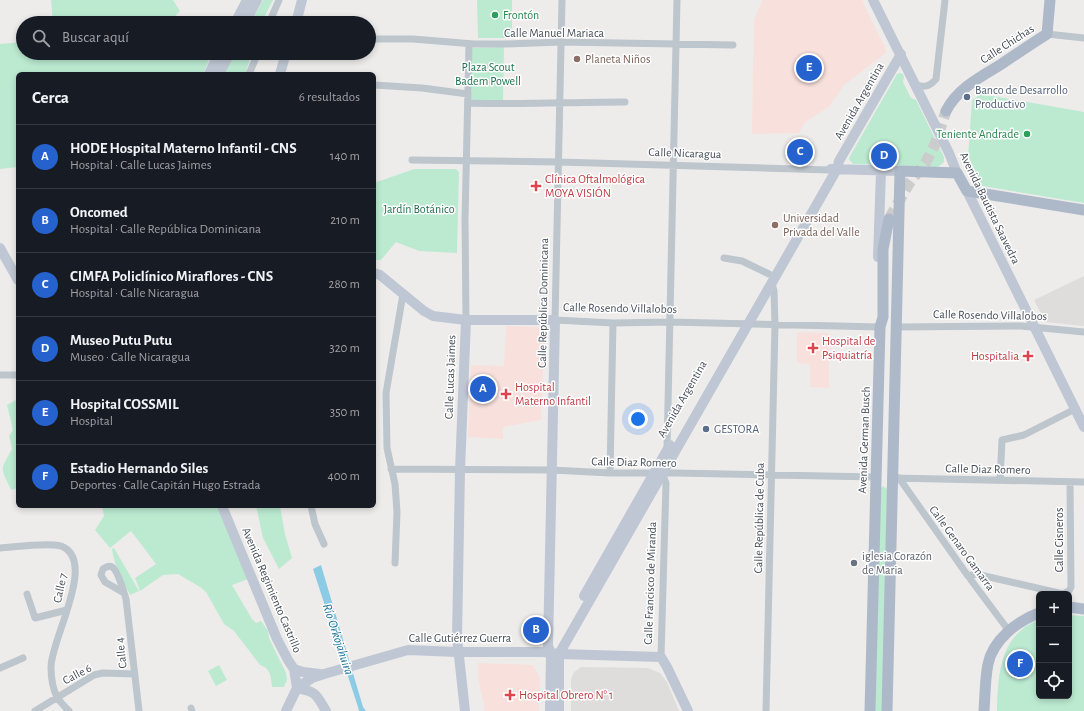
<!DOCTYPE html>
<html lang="es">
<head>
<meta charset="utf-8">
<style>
  :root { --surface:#171b24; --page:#20242c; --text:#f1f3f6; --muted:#9ea1a6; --line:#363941; --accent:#2662ce }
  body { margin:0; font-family:"Alegreya Sans",sans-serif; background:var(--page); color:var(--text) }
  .controls { position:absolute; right:12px; bottom:12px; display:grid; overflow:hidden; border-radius:6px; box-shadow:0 2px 6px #0003 }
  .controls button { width:36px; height:36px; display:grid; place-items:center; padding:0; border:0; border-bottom:1px solid var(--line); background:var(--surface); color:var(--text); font:20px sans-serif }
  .you { position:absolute; left:638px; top:419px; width:14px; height:14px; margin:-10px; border:3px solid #fff; border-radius:50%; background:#1a73e8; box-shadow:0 0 0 6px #1a73e833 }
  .badge { display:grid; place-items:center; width:26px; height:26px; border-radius:50%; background:var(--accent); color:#fff; font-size:13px; font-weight:700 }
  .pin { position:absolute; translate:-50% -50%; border:2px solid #fff; box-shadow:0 1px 4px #0006 }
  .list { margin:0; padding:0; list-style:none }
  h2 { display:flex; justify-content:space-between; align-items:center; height:52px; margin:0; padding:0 16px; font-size:17px }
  h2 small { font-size:13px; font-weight:400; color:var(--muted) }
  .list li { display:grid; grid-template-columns:26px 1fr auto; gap:12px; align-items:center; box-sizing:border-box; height:64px; padding:0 16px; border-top:1px solid var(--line) }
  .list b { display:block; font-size:15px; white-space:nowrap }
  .list p { margin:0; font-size:13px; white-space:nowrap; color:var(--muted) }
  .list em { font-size:13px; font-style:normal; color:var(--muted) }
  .icon { flex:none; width:22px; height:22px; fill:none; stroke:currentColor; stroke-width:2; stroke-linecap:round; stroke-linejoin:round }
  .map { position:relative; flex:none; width:1084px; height:711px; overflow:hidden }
  .search { position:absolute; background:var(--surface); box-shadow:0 2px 6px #0003; left:16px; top:16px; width:360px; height:44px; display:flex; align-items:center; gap:10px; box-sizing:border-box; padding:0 14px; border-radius:22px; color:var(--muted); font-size:15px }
  .panel { position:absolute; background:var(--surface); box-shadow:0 2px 6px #0003; left:16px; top:72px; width:360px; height:436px; border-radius:6px }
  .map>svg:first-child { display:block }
  .education { fill:#dfdddc }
  .medical { fill:#f8e0dc }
  .green { fill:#bcead1 }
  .water { fill:#8ccbe4 }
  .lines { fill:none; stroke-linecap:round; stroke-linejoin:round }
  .primary-tunnel { stroke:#cccccd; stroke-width:11; stroke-dasharray:11 5.5; stroke-linecap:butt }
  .street { stroke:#bdc5cd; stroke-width:7 }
  .secondary { stroke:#bfc7d4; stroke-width:10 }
  .primary { stroke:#adb9c9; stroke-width:11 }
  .leisure-dot { fill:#2e9e5b; stroke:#fff; stroke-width:1.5 }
  .education-dot { fill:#8d6e63; stroke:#fff; stroke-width:1.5 }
  .service-dot { fill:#5c6f8a; stroke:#fff; stroke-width:1.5 }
  .health-dot { fill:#e0444e; stroke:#fff; stroke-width:1.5 }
  .worship-dot { fill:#6b7280; stroke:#fff; stroke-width:1.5 }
  .labels { text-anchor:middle; stroke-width:3; stroke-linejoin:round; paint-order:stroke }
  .leisure-label { font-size:12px; fill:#27864d; stroke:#fff; text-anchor:start }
  .street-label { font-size:12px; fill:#454d57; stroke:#fff }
  .education-label { font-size:12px; fill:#785e54; stroke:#fff; text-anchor:start }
  .park-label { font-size:12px; fill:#1d724e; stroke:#fff }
  .service-label { font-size:12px; fill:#4e5e75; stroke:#fff; text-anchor:start }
  .health-label { font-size:12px; fill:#be3a42; stroke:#fff; text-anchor:start }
  .worship-label { font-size:12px; fill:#5b616d; stroke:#fff; text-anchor:start }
  .water-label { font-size:13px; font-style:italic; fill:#167499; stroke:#fff }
</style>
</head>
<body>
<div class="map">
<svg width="1084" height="711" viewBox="0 0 1084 711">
  <rect width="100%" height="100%" fill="#eeeceb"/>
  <path class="education" d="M1084,276V326L1045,322L1034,300Z
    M581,667L648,668L660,673L667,682L679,711H571V679L574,672Z"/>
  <path class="medical" d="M762,0H862L887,52L844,85L829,107L805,122L799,133L752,134L754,20L762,2Z
    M506,326L544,327L547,328L546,368H543L541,420L503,427V439L468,437L471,365L504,366Z
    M797,332L829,333V388L810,387V364L797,363Z
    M478,663L533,665L536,670L540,678L539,711H484L485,710L478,678Z"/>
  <path class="green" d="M51,0H173L180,11L169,23H53Z
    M263,0H273L261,23H251Z
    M477,0H512V38H478Z
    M23,42V53H212L203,74H18V167L0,169V44Z
    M504,47L503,100H471L472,48Z
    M235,53H252L245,74H223Z
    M900,73L903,74L904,77L903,82L911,98L916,100L944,157V162L938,167L853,164L849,159L850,156L897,74Z
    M981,94L1084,112V203L982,186L968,156L972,100Z
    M414,169H456L459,172L457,253L419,251L396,242L381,260H374V183Z
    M18,399V488L11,490C0,466 0,471 12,449L9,436L13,430L7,405Z
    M883,486L887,489L883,711H875L880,489Z
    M96,506H219L251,578L232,585L252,619L256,623L261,621L268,631L269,638L286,673L287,680L284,687H272C271,678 271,668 260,665L234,631L224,624L206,592L200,587L178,574L163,575L140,591L135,578L156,564L131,531L110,548L95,530L104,516L102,507Z
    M256,506H280L285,534L292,558L279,569L263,538Z
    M114,548L139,591L130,595C123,581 114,566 112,549Z
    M1069,615L1084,616V711H997C998,681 998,647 1025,627C1029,624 1034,622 1039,620V696H1069Z
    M219,665L227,680L216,686L208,671Z"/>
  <path class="water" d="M321,565L363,707L366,711H359L358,707L313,569Z"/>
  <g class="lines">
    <path class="primary-tunnel" d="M889,219L910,182L926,162L935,144L946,111"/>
    <path class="street" d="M562,0L555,320L613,323L670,322L880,327
      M269,23L279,0
      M1047,34L1084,38
      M376,39H413L474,44H506L561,42L733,45
      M249,74L258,53
      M374,85L422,88L468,94
      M916,85C925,88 930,86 936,79L945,0
      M468,103C520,105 573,102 625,102
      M412,160L559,162L829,170
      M724,258L742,261L769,274
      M466,320L465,219L469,44
      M896,327L1021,326L1084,332
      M0,375H18
      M667,449L677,0
      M391,469L552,470L610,473H675L876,477
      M610,473L613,323
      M892,478L1084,482
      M899,478L968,576L1009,631
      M1000,480L1002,440L1024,435L1075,409
      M311,506L315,524L324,544
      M0,548C15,547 47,542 61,546C98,560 51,639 51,667C51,676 53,689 57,697C60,702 65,707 69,711
      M395,563L397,512L395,484L387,448L386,393L403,294
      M968,576L976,574L1063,594
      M124,593L105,582L101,575L103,569C106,567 109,565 112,567C118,570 124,593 126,599L139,711
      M27,594L35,618L67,610
      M1063,594L1069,591L1071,587L1070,482
      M661,657L666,483L662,473
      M0,668L23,658
      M191,708L192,711
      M35,711L94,675L103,673L134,674
      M766,711L775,325L774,291L772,283"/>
    <path class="secondary" d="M873,0L949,153L957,173
      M235,23L247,0
      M245,23L257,0
      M296,23L302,0
      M209,74L219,53
      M219,74L230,53
      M280,74L286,53
      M831,169L900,171
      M967,191L1084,427
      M0,248L18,280
      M878,257L881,171
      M374,273L380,275L424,311L433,316L466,320H555L548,646L551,653L550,711
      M222,506L277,639L288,660L294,669L297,688
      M584,596L670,445
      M294,669L303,672L320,674
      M297,688L312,678L324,674L408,650L457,652H543L559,654L661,657L667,667L688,711
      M297,688C317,692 316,694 326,711
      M286,711L297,688
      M465,711L457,638L460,470L466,320
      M559,711V654L837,169L839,161L901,54"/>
    <path class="primary" d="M946,111C957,89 980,77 1000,65C1015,55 1031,44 1047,34L1050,0
      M1069,607L1084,609
      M870,711L880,327L883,317V249L889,219
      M887,711L900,171L957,173L967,191L1084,210
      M984,711C985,696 985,679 988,664C993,640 1017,621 1039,613"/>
  </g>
  <g class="leisure-dot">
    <circle cx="495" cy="15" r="4"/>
    <circle cx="1027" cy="134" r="4"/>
  </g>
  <g class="education-dot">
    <circle cx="577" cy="59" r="4"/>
    <circle cx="775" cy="225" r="4"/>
  </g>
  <g class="service-dot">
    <circle cx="967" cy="97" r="4"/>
    <circle cx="706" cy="429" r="4"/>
  </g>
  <g class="health-dot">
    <path d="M534 180h4v4h4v4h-4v4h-4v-4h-4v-4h4z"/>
    <path d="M811 342h4v4h4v4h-4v4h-4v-4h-4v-4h4z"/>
    <path d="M1026 350h4v4h4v4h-4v4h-4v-4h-4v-4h4z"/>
    <path d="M504 388h4v4h4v4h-4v4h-4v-4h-4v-4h4z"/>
    <path d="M508 689h4v4h4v4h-4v4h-4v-4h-4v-4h4z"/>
  </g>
  <circle class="worship-dot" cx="854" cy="563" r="4"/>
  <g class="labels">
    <g class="leisure-label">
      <text x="503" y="19">Frontón</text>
      <text x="1019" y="138" text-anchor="end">Teniente Andrade</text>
    </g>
    <g class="street-label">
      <text x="554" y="37">Calle Manuel Mariaca</text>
      <text transform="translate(1007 44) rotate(-33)" y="4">Calle Chichas</text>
      <text transform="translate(859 101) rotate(-60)" y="4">Avenida Argentina</text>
      <text transform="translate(685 153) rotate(2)" y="4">Calle Nicaragua</text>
      <text transform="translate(990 208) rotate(64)" y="4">Avenida Bautista Saavedra</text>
      <text transform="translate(543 303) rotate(-89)" y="4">Calle República Dominicana</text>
      <text transform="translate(620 308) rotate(1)" y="4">Calle Rosendo Villalobos</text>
      <text transform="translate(990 315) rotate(1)" y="4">Calle Rosendo Villalobos</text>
      <text transform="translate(450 377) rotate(-88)" y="4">Calle Lucas Jaimes</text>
      <text transform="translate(682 399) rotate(-60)" y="4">Avenida Argentina</text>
      <text transform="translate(864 440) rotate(-88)" y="4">Avenida German Busch</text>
      <text transform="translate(634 462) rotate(1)" y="4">Calle Diaz Romero</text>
      <text transform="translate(988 469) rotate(1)" y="4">Calle Diaz Romero</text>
      <text transform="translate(759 518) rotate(-89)" y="4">Calle República de Cuba</text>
      <text transform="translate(1059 540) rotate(-90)" y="4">Calle Cisneros</text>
      <text transform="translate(962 548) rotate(54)" y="4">Calle Genaro Gamarra</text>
      <text transform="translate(650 583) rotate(-88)" y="4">Calle Francisco de Miranda</text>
      <text transform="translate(60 588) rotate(-78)" y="4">Calle 7</text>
      <text transform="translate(272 590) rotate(67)" y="4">Avenida Regimiento Castrillo</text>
      <text x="460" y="642">Calle Gutiérrez Guerra</text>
      <text transform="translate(121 653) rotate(-97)" y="4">Calle 4</text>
      <text transform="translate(77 674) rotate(-28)" y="4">Calle 6</text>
    </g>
    <g class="education-label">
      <text x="585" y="63">Planeta Niños</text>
      <text x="783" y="222">Universidad<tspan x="783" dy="14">Privada del Valle</tspan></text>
    </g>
    <g class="park-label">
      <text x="488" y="71">Plaza Scout<tspan x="488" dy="14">Badem Powell</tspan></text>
      <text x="419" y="213">Jardín Botánico</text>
    </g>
    <g class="service-label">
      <text x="975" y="94">Banco de Desarrollo<tspan x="975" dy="14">Productivo</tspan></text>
      <text x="714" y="433">GESTORA</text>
    </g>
    <g class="health-label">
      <text x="545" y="183">Clínica Oftalmológica<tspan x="545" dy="14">MOYA VISIÓN</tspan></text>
      <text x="822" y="345">Hospital de<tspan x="822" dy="14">Psiquiatría</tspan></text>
      <text x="1019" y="360" text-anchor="end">Hospitalia</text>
      <text x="515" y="391">Hospital<tspan x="515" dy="14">Materno Infantil</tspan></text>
      <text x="519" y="699">Hospital Obrero N° 1</text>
    </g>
    <g class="worship-label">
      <text x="862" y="560">iglesia Corazón<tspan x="862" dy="14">de Maria</tspan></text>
    </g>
    <g class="water-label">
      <text transform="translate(339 639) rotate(72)" y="5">Río Orkojahuira</text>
    </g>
  </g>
</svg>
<div class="controls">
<button>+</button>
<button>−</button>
<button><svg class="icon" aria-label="locate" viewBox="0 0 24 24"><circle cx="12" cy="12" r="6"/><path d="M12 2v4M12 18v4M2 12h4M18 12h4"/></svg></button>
</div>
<div class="you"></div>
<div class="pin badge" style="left:483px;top:389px">A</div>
<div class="pin badge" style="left:536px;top:630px">B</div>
<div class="pin badge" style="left:800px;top:152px">C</div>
<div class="pin badge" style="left:884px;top:156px">D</div>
<div class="pin badge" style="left:809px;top:68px">E</div>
<div class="pin badge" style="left:1020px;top:664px">F</div>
<div class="search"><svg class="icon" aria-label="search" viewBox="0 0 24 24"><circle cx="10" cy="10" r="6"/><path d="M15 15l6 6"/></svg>Buscar aquí</div>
<section class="panel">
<h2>Cerca<small>6 resultados</small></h2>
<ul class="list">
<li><span class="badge">A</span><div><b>HODE Hospital Materno Infantil - CNS</b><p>Hospital · Calle Lucas Jaimes</p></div><em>140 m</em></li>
<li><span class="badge">B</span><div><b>Oncomed</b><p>Hospital · Calle República Dominicana</p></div><em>210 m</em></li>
<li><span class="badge">C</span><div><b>CIMFA Policlínico Miraflores - CNS</b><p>Hospital · Calle Nicaragua</p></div><em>280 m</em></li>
<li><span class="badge">D</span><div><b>Museo Putu Putu</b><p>Museo · Calle Nicaragua</p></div><em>320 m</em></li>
<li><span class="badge">E</span><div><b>Hospital COSSMIL</b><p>Hospital</p></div><em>350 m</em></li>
<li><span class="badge">F</span><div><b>Estadio Hernando Siles</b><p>Deportes · Calle Capitán Hugo Estrada</p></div><em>400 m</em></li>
</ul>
</section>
</div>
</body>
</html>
